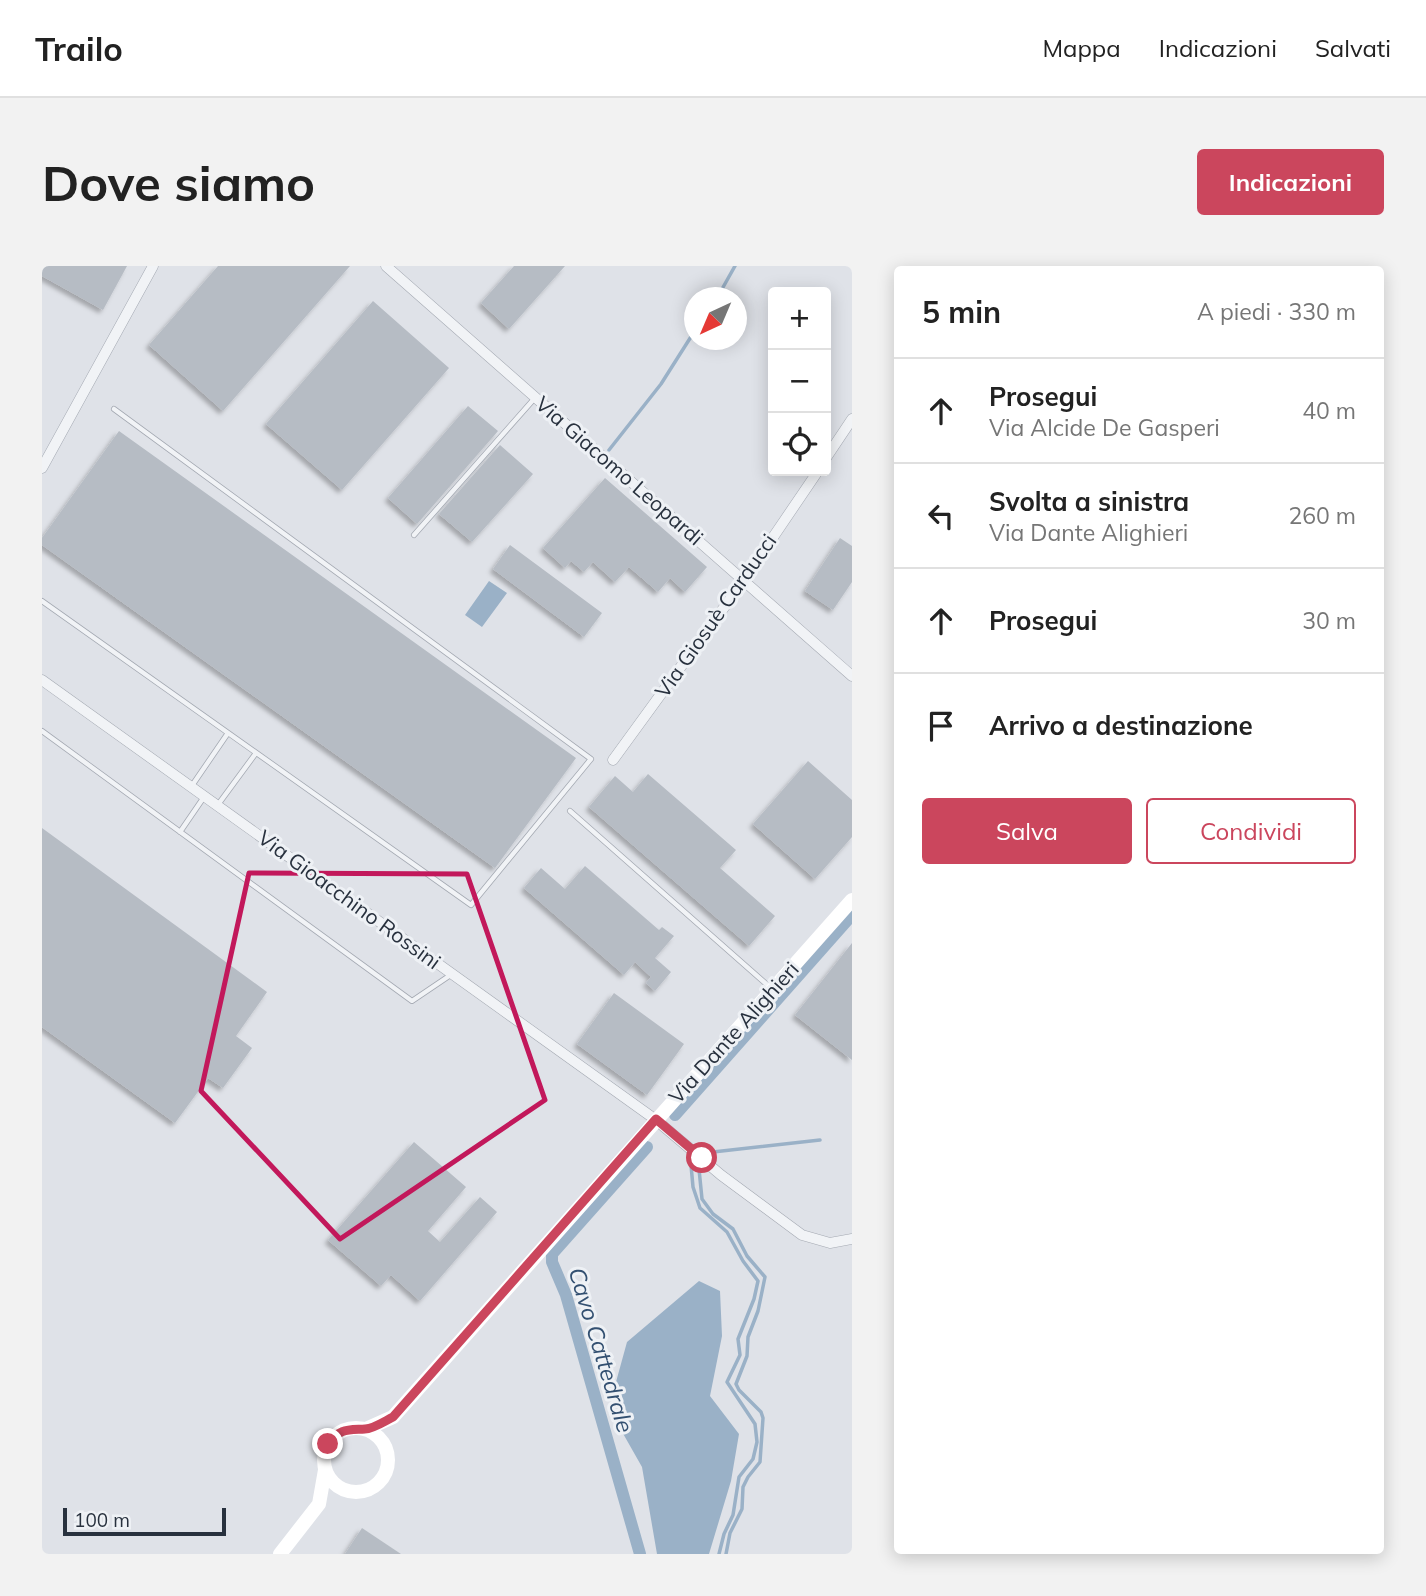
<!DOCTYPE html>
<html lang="it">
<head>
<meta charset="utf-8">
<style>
  :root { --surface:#fff; --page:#f2f2f2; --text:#222; --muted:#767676; --line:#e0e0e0; --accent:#cb465d }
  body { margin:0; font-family:Mulish,sans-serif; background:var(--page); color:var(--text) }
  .controls { position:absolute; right:21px; top:21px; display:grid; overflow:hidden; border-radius:7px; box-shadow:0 4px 18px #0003 }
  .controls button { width:63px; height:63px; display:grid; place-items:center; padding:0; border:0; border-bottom:2px solid var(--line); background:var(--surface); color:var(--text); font:35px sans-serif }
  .compass { position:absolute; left:642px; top:21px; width:63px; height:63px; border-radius:50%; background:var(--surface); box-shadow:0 4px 18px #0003; rotate:224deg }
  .scale { position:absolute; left:21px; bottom:18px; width:163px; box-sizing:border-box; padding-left:7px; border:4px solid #28313e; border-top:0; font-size:19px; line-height:24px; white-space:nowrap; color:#28313e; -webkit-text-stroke:5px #eef1f5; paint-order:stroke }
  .stop { position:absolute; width:21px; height:21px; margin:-16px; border:5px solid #cb465d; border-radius:50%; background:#fff }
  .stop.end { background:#cb465d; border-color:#fff; box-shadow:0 2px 7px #0008 }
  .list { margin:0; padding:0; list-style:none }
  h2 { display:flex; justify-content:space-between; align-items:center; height:91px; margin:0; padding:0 28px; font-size:30px }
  h2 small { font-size:23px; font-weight:400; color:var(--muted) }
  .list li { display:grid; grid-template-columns:46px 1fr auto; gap:21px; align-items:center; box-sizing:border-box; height:105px; padding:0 28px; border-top:2px solid var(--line) }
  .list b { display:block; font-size:26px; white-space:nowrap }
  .list p { margin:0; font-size:23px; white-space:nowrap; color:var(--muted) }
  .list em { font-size:23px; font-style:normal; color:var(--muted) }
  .actions { display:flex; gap:14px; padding:21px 28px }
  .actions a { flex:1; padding:16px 0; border:2px solid var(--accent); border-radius:7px; text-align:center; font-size:24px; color:var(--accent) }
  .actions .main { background:var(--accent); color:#fff }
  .icon { flex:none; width:38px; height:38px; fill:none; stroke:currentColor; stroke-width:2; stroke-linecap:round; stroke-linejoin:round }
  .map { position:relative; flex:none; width:810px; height:1288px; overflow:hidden; border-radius:7px }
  header { display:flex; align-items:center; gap:42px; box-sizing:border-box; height:98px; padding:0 35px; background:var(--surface); border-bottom:2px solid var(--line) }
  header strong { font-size:33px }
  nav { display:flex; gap:38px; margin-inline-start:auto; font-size:24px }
  .intro { display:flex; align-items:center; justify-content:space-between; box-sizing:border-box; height:168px; padding:0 42px }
  h1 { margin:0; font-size:49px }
  .button { padding:18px 32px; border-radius:7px; background:var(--accent); color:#fff; font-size:24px; font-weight:700 }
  main { display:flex; gap:42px; padding:0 42px }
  aside { flex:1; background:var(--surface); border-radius:7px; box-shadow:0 4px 18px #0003 }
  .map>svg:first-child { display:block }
  .water { fill:#9ab1c7 }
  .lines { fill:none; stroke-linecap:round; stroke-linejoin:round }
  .stream { stroke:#9ab1c7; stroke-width:3.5 }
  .canal { stroke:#9ab1c7; stroke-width:12 }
  .building { fill:#b6bcc4; filter:url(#shadow) }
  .lane-casing { stroke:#a4a9b2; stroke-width:6 }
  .street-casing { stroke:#a4a9b2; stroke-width:11 }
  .lane { stroke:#f1f3f6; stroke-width:4.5 }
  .street { stroke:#f1f3f6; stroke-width:10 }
  .secondary { stroke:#fff; stroke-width:14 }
  .route { stroke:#cb465d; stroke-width:9 }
  .marked { fill:none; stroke:#c2185b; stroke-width:5; stroke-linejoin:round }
  .labels { text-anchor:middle; stroke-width:6; stroke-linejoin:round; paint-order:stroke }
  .street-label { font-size:21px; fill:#28313e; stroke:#eef1f5 }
  .water-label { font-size:23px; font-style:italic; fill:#335071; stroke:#eef1f5 }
</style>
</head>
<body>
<header>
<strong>Trailo</strong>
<nav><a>Mappa</a><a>Indicazioni</a><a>Salvati</a></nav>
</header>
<div class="intro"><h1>Dove siamo</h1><a class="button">Indicazioni</a></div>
<main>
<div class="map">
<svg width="810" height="1288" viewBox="0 0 810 1288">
  <defs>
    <filter id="shadow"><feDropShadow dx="-3.5" dy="3.5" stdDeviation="2" flood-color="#0004"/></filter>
  </defs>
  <rect width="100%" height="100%" fill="#dfe2e8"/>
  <path class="water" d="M447,315L465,327L440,361L423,349Z
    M657,1015L678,1025L680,1070L668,1130L697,1168L689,1215L667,1288H615L600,1201L579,1164L574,1116L585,1076Z"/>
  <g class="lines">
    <path class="stream" d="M675,32L693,0
      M567,184L619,118L652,66
      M649,899L651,921L658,942L685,966L701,995L716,1015L712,1033L696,1073L698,1089L685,1116L713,1158L715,1176L711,1193L697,1211L691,1249L682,1268L677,1288
      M684,1288L688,1267L700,1243L701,1221L706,1211L718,1196L721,1152L719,1146L697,1124L694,1118L705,1090L706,1071L716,1045L723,1011L705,990L691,963L671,948L660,933L657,903L671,886L778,874"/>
    <path class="canal" d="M633,849L810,649
      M598,1288L524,1029L510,996V988L605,881"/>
  </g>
  <path class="building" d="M0,0H85L61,44L0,10Z
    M176,0H308L181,145L107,79Z
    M472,0H523L467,63L439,37Z
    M331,35L407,102L300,224L224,158Z
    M426,140L456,165L375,258L346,232Z
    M77,165L534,492L453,602L0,279V272Z
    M458,179L491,208L430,276L397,248Z
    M563,212L665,301L643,326L628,312L616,326L587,301L573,316L551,296L542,306L529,295L523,302L501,282Z
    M798,272L810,280V316L791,344L763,325Z
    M468,279L560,347L542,371L451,303Z
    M766,495L810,534V571L773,613L711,558Z
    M606,508L694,584L678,602L733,650L707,680L547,541L573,510L591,526Z
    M0,562L225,726L194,770L210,782L181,822L166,812L133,857L0,761Z
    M543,600L617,664L620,661L632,670L613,692L629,706L613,725L604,717L609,711L593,696L582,709L482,622L499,602L523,623Z
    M810,677V794L753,749Z
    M572,727L642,778L605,829L535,778Z
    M372,876L424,921L386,965L398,976L438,931L455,946L378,1035L349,1009L339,1020L286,974Z
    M320,1262L359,1288H303Z"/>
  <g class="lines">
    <g class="lane-casing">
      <path id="lane" d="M372,269L492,133
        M0,335L429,639L549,493L72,143
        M0,465L370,735L410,708
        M149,521L186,467
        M175,540L214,487
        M528,545L730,723
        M138,566L162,531"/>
    </g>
    <g class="street-casing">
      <path id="street" d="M344,0L810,410
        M784,192L810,153
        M0,202L111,0
        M0,414L614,854L679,909L760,969L788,977L810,973
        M571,494L702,314L776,205"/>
    </g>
    <use href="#lane" class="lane"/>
    <use href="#street" class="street"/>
    <path class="secondary" d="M282 1194a32 32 0 1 1 64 0a32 32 0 1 1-64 0Z
      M324,1163L351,1151L810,634
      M238,1288L277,1238L283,1204"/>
  </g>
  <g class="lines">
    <path class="route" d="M286,1178C299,1162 304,1164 323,1163C331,1163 343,1155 351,1151L614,853L660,892"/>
  </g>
  <path class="marked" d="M207,607L425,608L503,834L298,973L159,825Z"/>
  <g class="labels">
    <g class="street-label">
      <text transform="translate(577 205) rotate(41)" y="7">Via Giacomo Leopardi</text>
      <text transform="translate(674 350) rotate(-55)" y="7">Via Giosuè Carducci</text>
      <text transform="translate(307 634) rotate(36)" y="7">Via Gioacchino Rossini</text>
      <text transform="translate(692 767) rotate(-48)" y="7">Via Dante Alighieri</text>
    </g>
    <g class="water-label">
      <text transform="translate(559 1084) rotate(73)" y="8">Cavo Cattedrale</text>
    </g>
  </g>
</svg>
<div class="controls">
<button>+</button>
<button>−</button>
<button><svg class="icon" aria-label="locate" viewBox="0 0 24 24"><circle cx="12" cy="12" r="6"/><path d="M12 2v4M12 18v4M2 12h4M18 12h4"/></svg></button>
</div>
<svg class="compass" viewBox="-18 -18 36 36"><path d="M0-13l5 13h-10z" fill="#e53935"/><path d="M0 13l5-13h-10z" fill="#767676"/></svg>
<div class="scale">100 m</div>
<div class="stop" style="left:660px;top:892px"></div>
<div class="stop end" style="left:286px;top:1178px"></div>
</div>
<aside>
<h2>5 min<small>A piedi · 330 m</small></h2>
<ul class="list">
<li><svg class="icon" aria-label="ahead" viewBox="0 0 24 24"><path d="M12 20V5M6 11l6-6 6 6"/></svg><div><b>Prosegui</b><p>Via Alcide De Gasperi</p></div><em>40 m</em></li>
<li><svg class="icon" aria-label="left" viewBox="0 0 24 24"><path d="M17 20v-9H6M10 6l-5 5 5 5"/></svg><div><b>Svolta a sinistra</b><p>Via Dante Alighieri</p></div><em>260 m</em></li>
<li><svg class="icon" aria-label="ahead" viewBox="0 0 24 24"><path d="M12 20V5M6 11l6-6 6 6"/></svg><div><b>Prosegui</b></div><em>30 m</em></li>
<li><svg class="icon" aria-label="arrive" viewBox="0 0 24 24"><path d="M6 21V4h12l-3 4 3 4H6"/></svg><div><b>Arrivo a destinazione</b></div></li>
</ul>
<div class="actions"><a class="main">Salva</a><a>Condividi</a></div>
</aside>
</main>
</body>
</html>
